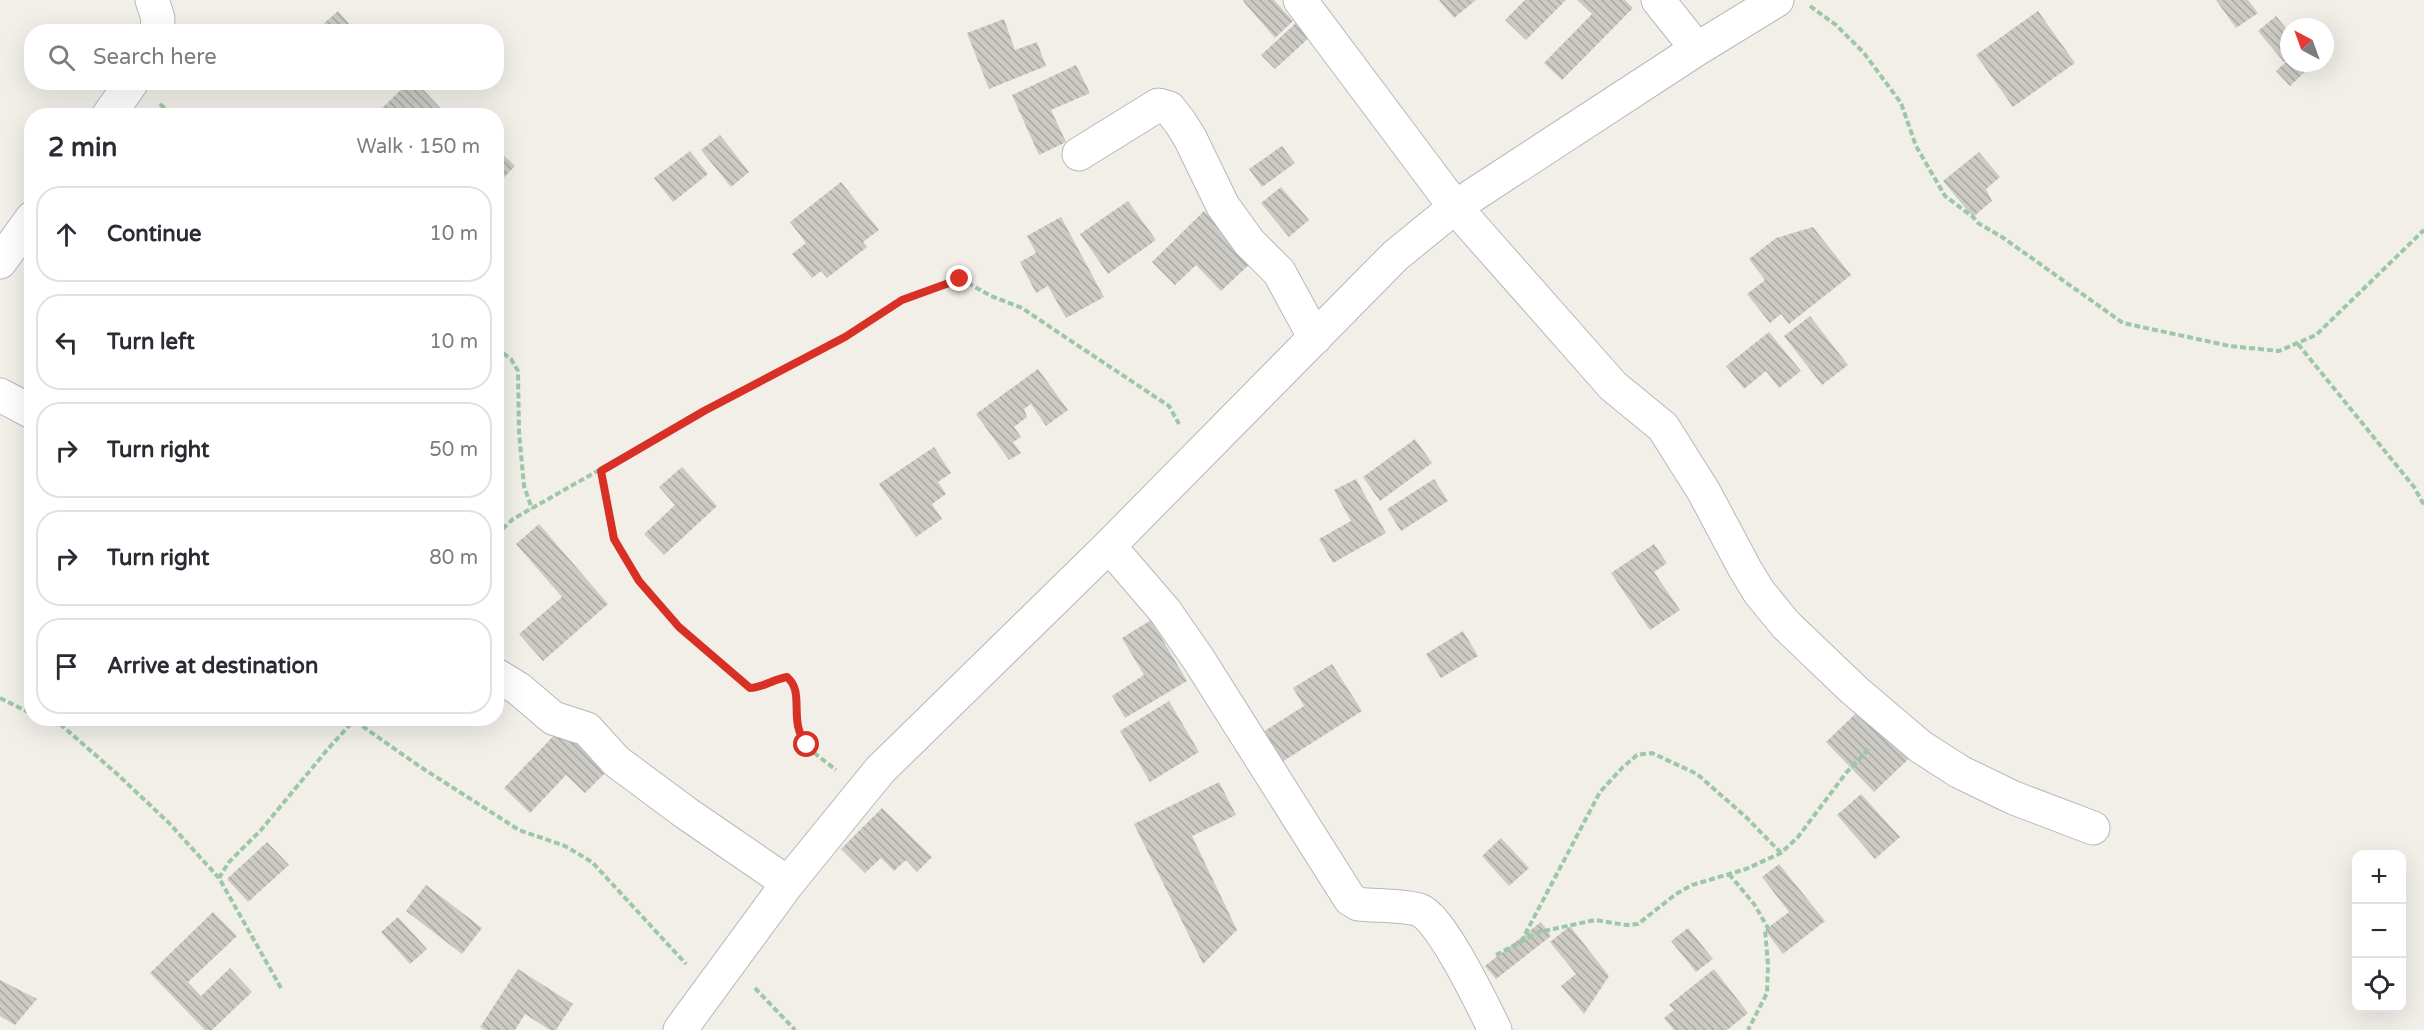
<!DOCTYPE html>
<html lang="en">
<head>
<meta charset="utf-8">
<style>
  :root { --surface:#fff; --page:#f7f7f7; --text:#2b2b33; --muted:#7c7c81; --line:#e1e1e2 }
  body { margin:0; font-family:"Varela Round",sans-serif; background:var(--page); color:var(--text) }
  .controls { position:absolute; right:18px; bottom:18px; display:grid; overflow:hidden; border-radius:12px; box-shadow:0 6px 24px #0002 }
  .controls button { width:54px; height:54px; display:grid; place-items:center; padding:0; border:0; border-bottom:2px solid var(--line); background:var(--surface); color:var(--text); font:30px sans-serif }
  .compass { position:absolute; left:2280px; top:18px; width:54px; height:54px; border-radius:50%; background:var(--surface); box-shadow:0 6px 24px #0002; rotate:319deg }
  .stop { position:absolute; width:18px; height:18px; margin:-14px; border:4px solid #d93025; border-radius:50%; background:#fff }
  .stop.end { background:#d93025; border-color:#fff; box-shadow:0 2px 6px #0008 }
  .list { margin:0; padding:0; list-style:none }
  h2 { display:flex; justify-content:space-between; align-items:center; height:78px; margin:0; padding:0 24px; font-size:26px }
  h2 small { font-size:20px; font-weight:400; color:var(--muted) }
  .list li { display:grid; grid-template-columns:39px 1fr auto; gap:18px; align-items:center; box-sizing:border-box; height:96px; margin:0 12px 12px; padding:0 12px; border:2px solid var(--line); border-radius:24px }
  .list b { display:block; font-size:22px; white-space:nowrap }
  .list em { font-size:20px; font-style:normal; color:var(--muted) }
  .icon { flex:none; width:33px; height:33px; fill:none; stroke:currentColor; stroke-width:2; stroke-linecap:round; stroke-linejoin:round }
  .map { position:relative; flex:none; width:2424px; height:1030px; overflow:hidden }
  .search { position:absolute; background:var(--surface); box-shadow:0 6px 24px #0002; left:24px; top:24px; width:480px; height:66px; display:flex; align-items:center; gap:15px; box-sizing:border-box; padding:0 21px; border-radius:24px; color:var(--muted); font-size:22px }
  .panel { position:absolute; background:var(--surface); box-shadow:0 6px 24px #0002; left:24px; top:108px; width:480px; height:618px; border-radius:24px }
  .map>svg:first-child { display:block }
  .building { fill:url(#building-back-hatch) }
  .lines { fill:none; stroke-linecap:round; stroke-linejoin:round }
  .minor-casing { stroke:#b5b8bc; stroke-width:35 }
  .path { stroke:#9cc7a9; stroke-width:4; stroke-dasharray:6 3; stroke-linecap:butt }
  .minor { stroke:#fff; stroke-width:33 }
  .route { stroke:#d93025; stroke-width:8 }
</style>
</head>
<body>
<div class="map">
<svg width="2424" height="1030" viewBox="0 0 2424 1030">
  <defs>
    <pattern id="building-back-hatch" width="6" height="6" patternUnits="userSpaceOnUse" patternTransform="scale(1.5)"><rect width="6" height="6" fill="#cccac5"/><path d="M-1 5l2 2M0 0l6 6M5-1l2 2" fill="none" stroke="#a9a8a4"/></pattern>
  </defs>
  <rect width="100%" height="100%" fill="#f1efe8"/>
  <path class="building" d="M1244,0H1274L1293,21L1275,38L1243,1Z
    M1439,0H1476L1454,18Z
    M1525,0H1566L1526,40L1505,20Z
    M1577,0H1625L1633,8L1562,80L1544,63L1592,14Z
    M2216,0H2248L2258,13L2236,28Z
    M338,11L356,32H314Z
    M2038,11L2075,63L2013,107L1976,55Z
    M2276,16L2289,32V58L2284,62L2258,31Z
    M1004,19L1015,50L1037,42L1046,66L989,89L967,33Z
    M1297,22L1311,36L1275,69L1261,55Z
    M2289,59V63H2301L2307,70L2290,86L2276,71Z
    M1076,65L1090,93L1051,110L1066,142L1039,155L1012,95Z
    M409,82H416L448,116H380L377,113Z
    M720,135L749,172L731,187L701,150Z
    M1282,146L1295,163L1262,187L1249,169Z
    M496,148L515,166L496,186Z
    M690,151L708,174L673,202L654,178Z
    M1979,152L2000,177L1986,189L1992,201L1973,217L1943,181Z
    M841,182L879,230L863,242L867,247L827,278L821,271L812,278L792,254L806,243L790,222Z
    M1281,187L1309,220L1289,237L1261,203Z
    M1128,201L1156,240L1108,274L1080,234Z
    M1204,211L1253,261L1221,291L1196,265L1175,285L1152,262Z
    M1061,217L1104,297L1066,318L1048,286L1036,293L1020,262L1036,253L1027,236Z
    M1813,227L1851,275L1789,324L1781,314L1770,323L1747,294L1765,280L1749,259L1776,238Z
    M1810,316L1848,365L1822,385L1784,336Z
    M1769,332L1801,371L1779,388L1766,371L1744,389L1726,366Z
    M1038,369L1068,410L1046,426L1031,404L1024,409L1027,417L1014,427L1021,437L1013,442L1021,453L1009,460L976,414Z
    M1415,439L1432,463L1380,501L1363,477Z
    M934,447L951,473L938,482L946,494L932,504L942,519L916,537L879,484Z
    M682,467L717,506L664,555L644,534L675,505L659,487Z
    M1356,479L1386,533L1333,563L1319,539L1351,521L1334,490Z
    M1434,479L1448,501L1401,531L1387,509Z
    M539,524L608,604L543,661L519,634L562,597L516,544Z
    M1654,544L1667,563L1654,572L1680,610L1650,630L1611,573Z
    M1151,620L1187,681L1125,718L1112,696L1144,675L1122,638Z
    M1463,631L1478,656L1441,678L1426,654Z
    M1332,664L1362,711L1282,762L1263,732L1304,706L1293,688Z
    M1873,697L1921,747L1874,792L1826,742Z
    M1169,701L1199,752L1150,782L1120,731Z
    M561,728L607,771L585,793L566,775L530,813L504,788Z
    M1219,782L1236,815L1192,836L1237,930L1203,964L1134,824Z
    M1861,794L1900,837L1875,859L1837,815Z
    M882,808L932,857L917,872L906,860L894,871L881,858L865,873L841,849Z
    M1501,838L1529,868L1509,886L1482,856Z
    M267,842L289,865L248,902L227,879Z
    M1779,864L1825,921L1783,954L1765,930L1789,912L1762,877Z
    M426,885L482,928L462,954L406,911Z
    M213,912L237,936L188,982L201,996L230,968L252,992L212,1030H205L150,973Z
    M398,917L427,949L410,964L381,932Z
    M1541,922L1551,936L1496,979L1485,966Z
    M1570,926L1609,976L1584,1014L1561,986L1576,974L1550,942Z
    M1688,928L1713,959L1696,972L1671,941Z
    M518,969L573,1004L556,1030H550L525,1014L515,1030H485L480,1027Z
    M1714,969L1748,1013L1727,1030H1674L1664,1018L1674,1010L1669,1005Z
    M0,980L37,999L15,1025L0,1016Z"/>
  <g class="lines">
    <g class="minor-casing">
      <path id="minor" d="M152,0L158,18L157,32
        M1300,0L1455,207L1613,386L1663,427L1704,492L1745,569L1759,592L1786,625L1854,690L1921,747L1960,772L2014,798L2093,828
        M1658,0L1697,49
        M108,116L132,82
        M1079,154L1158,105L1169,108L1180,122L1190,138L1223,206L1249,242L1279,272L1315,338
        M0,262L32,218
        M0,395L32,412
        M1109,546L1165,611L1199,660L1350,899L1358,904C1374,906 1405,905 1419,910C1441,917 1483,1006 1495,1030
        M496,675L519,689L553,718L587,729L616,761L686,813L788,883
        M680,1030L788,883L880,770L1109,546L1395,256L1455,207L1697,49L1777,0"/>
    </g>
    <path class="path" d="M1810,6L1836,25L1864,53L1901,103L1916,146L1945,196L1973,217L1978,223L2002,237L2123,323L2230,346L2279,351L2316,335L2424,230
      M160,104L173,116
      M2298,344L2414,487L2424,505
      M496,348L511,359L518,371L519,432L524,486L532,509
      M601,471L613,539L639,581L679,627L750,688C762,688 774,679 787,677C805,691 791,715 799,734C805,748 824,760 836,770
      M496,535L513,519L703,411L845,337L902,301L961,279L991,296L1022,308L1068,339L1169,406L1179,424
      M0,698L32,714
      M43,718L60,724L116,773L169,823L219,878
      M355,721L419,766L519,830L565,846L592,862L686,964
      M1729,874L1754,904L1768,928L1765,930L1768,965L1767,993L1748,1030
      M1521,942L1600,792L1622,768L1637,755L1652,753L1697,774L1747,818L1781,853
      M1496,955L1539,932L1595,920L1626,925L1638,924L1676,894L1692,885L1746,869L1781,853L1798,837L1846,773L1870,748
      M281,988L219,878L229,862L261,830L327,750L356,718
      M755,988L795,1030"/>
    <use href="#minor" class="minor"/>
  </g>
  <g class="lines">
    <path class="route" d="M807,745C787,721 806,693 787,677C774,679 762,688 750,688L679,627L639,581L614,539L601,471L704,411L845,337L902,300L960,279"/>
  </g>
</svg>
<div class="controls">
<button>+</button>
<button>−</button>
<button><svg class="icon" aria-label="locate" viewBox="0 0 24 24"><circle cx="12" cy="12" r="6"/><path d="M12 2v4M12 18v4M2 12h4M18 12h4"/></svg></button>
</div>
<svg class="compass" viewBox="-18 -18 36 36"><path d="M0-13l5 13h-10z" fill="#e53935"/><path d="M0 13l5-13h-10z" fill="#7c7c81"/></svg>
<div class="stop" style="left:807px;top:745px"></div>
<div class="stop end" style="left:960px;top:279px"></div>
<div class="search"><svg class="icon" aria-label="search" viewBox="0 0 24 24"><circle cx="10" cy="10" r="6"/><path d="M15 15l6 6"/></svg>Search here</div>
<section class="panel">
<h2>2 min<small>Walk · 150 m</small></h2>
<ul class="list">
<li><svg class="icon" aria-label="ahead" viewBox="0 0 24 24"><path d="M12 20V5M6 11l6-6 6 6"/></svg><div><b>Continue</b></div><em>10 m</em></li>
<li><svg class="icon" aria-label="left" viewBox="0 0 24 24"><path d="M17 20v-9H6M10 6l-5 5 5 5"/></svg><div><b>Turn left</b></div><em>10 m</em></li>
<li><svg class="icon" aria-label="right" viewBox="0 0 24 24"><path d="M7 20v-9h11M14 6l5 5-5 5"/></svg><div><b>Turn right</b></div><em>50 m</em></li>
<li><svg class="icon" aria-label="right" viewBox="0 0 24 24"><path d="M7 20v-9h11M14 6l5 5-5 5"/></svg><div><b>Turn right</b></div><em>80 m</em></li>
<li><svg class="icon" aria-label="arrive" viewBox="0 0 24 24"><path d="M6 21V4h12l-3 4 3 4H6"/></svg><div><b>Arrive at destination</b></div></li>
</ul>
</section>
</div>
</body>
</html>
